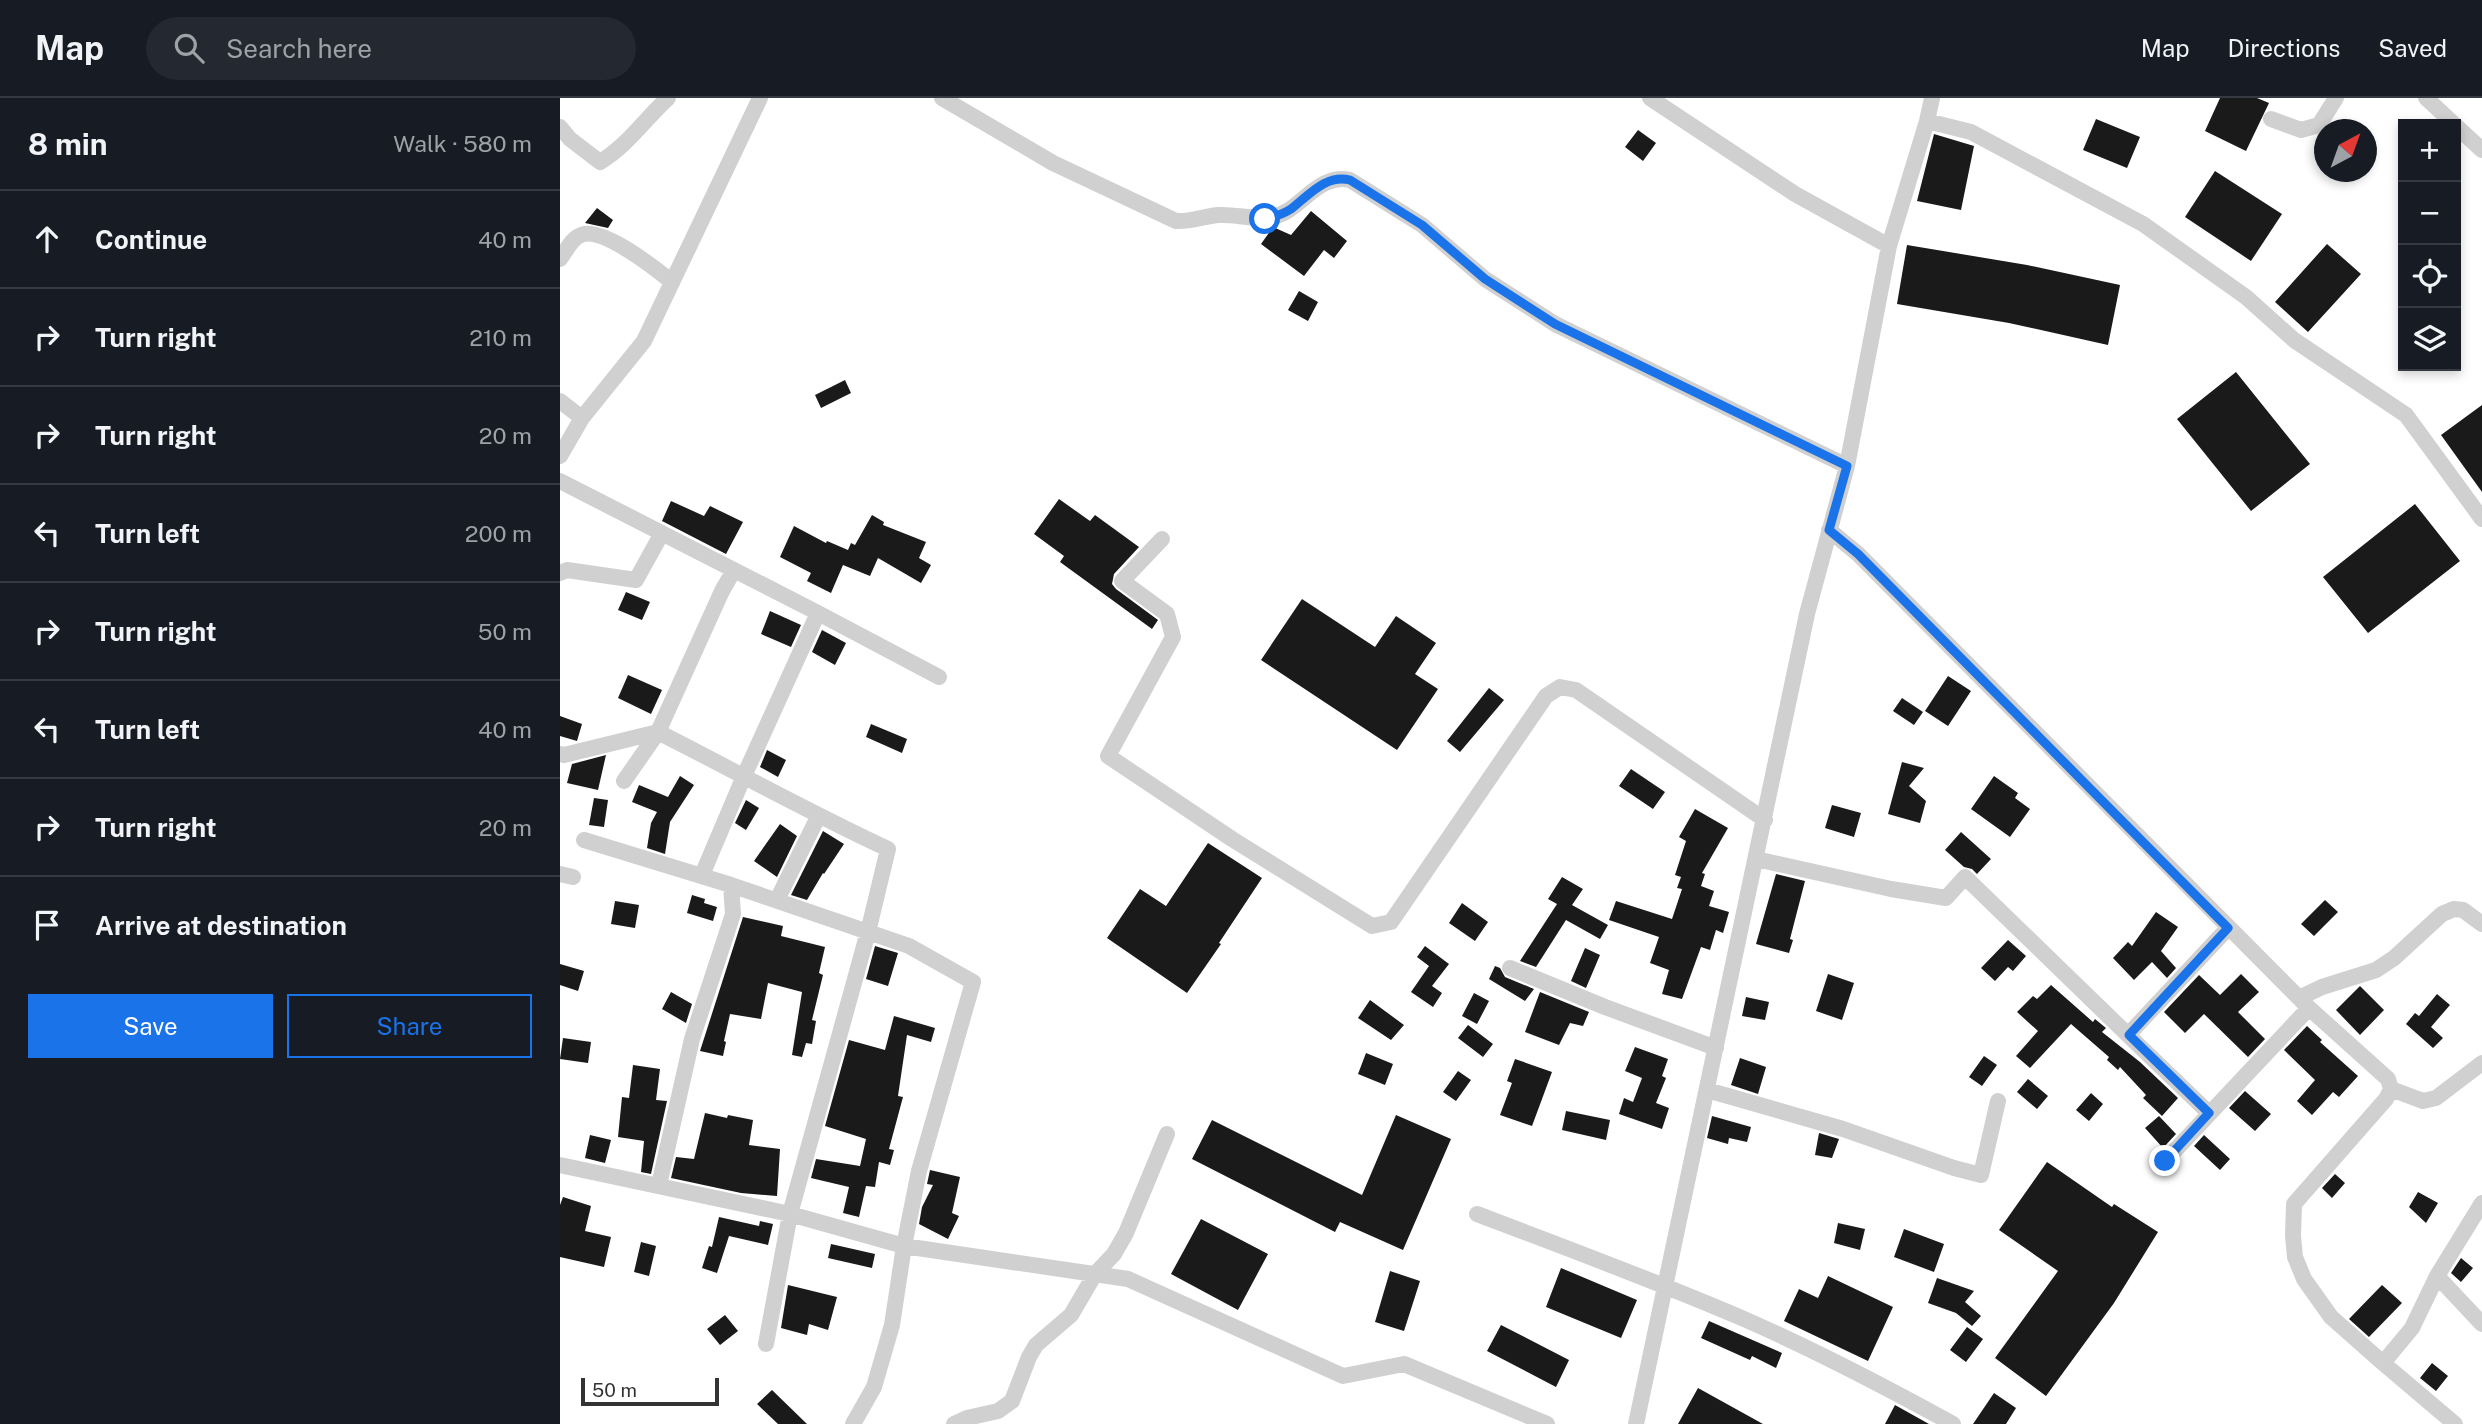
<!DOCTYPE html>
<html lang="en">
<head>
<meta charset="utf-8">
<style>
  :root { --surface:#171b24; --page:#242831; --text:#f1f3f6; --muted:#9ea1a6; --line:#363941; --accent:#1a73e8 }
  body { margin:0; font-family:"Public Sans",sans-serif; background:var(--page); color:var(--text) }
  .controls { position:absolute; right:21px; top:21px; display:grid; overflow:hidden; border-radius:0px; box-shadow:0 4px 10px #0003 }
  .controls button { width:63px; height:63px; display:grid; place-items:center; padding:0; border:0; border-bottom:2px solid var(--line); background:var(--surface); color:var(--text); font:35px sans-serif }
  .compass { position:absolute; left:1754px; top:21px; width:63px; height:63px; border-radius:50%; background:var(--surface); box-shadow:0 4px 10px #0003; rotate:41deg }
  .scale { position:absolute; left:21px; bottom:18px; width:138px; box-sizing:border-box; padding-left:7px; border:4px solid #333; border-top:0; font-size:19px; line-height:24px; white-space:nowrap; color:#333; -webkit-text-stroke:5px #fff; paint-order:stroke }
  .stop { position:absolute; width:21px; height:21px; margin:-16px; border:5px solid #1a73e8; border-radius:50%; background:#fff }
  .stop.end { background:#1a73e8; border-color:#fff; box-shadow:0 2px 7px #0008 }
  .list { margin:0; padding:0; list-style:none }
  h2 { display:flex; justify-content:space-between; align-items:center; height:91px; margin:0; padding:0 28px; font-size:30px }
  h2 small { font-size:23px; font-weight:400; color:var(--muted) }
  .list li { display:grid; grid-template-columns:46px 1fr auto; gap:21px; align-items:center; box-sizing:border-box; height:98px; padding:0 28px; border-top:2px solid var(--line) }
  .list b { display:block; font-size:26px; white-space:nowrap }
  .list em { font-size:23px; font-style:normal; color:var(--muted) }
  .actions { display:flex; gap:14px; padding:21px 28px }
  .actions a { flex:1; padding:16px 0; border:2px solid var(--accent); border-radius:0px; text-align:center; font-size:24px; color:var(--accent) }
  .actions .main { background:var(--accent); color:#fff }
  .icon { flex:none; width:38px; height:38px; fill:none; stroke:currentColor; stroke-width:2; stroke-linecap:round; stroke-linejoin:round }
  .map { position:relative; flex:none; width:1922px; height:1326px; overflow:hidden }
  header { display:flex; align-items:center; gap:42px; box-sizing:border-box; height:98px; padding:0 35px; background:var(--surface); border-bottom:2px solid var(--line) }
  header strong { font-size:33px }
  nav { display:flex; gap:38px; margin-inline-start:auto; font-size:24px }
  .search { width:490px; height:63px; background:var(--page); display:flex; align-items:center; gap:18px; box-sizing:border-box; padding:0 24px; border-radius:38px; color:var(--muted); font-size:26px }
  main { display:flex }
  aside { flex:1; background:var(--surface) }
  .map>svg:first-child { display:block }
  .building { fill:#1a1a1a }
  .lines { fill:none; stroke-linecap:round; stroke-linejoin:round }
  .minor { stroke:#d0d0d0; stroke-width:16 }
  .route { stroke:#1a73e8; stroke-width:9 }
</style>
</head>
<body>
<header>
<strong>Map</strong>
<div class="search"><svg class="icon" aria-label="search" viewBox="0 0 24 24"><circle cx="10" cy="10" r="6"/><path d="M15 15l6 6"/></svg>Search here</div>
<nav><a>Map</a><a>Directions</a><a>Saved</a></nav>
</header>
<main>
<aside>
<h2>8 min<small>Walk · 580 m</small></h2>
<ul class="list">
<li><svg class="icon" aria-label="ahead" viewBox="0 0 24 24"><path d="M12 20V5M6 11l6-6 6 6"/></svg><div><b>Continue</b></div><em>40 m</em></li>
<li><svg class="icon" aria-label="right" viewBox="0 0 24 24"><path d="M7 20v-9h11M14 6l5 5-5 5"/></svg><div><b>Turn right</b></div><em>210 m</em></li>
<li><svg class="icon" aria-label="right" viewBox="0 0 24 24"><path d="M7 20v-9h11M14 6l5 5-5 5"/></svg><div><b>Turn right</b></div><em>20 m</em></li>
<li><svg class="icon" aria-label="left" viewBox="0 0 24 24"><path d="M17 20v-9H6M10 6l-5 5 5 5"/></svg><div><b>Turn left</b></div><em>200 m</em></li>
<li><svg class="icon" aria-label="right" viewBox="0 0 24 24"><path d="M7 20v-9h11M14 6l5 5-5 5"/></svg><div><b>Turn right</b></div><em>50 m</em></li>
<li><svg class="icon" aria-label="left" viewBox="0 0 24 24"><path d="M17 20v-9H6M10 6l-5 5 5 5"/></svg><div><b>Turn left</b></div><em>40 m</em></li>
<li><svg class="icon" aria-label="right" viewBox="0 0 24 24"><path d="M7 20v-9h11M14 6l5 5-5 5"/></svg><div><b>Turn right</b></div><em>20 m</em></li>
<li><svg class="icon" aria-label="arrive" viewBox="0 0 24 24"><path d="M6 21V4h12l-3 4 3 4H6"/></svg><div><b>Arrive at destination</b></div></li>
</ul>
<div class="actions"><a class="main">Save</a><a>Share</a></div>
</aside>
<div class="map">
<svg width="1922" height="1326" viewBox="0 0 1922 1326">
  <rect width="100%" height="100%" fill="#fff"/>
  <path class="building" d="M1660,0H1697L1709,5L1686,53L1645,33Z
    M1536,21L1580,39L1567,70L1523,52Z
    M1078,32L1096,45L1083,63L1065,49Z
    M1374,36L1414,48L1401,112L1357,103Z
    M1655,73L1722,116L1691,163L1625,119Z
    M37,110L53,122L48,130L25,125Z
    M751,113L787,143L774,160L764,152L744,178L701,146L713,129L731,137Z
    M1767,146L1801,176L1748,234L1715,204Z
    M1347,147L1467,167L1560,187L1548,247L1449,225L1337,206Z
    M739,193L758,204L748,223L728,212Z
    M1676,274L1750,366L1691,413L1617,321Z
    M285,282L291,295L261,310L255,297Z
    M1922,307V394L1881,337Z
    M499,401L530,423L535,417L579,449L554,476L552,486L556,491L598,522L592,531L500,464L504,458L474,436Z
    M111,403L144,418L150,408L183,424L166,456L102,423Z
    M1855,406L1900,463L1808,535L1763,479Z
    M312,417L324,424L323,427L366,444L359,460L371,467L361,485L318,460L310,478L283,467L271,495L247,483L251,475L220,459L234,428L266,445L267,443L288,452L291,445L295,447Z
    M66,494L90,504L82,522L58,512Z
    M742,501L815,549L836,518L876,545L855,576L878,591L837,652L701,562Z
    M210,513L241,527L231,549L201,536Z
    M262,532L286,545L275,567L252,554Z
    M68,577L102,592L91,616L58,600Z
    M1388,578L1411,593L1388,628L1365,613Z
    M929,590L944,602L900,654L887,643Z
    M1342,600L1363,614L1354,627L1333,613Z
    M0,618L22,626L17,643L0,638Z
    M311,626L347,641L342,655L306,639Z
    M207,652L226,662L218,679L200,669Z
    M46,657L38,692L7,685L12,666Z
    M1342,664L1364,670L1349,688L1366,703L1360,725L1328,716Z
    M1071,671L1105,694L1093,711L1059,688Z
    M120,678L134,687L110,724L105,756L87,750L91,725L97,714L72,704L79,687L108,699Z
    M1434,678L1458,695L1455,700L1470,711L1450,739L1411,711Z
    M34,700L48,702L44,729L29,727Z
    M186,702L199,710L186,732L175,725Z
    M1272,707L1301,715L1294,739L1265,730Z
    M1135,711L1168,730L1142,775L1145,776L1141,788L1154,793L1149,808L1169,814L1163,835L1156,832L1150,852L1141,849L1122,901L1102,896L1109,872L1090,865L1099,839L1049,822L1056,803L1112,821L1122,791L1117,790L1121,779L1115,777L1126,743L1119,739Z
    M220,726L237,738L217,779L194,763Z
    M263,733L284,746L264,776L263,775L247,802L231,797Z
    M1401,734L1431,761L1417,776L1412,771L1404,769L1385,752Z
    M648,745L702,780L659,845L661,846L627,895L547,840L580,791L606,808Z
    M1216,776L1245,783L1230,841L1233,842L1229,855L1196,846Z
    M1002,779L1023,791L1012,807L1048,827L1040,841L1006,822L976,869L960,863L997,806L988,801Z
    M132,797L145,801L144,805L157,809L153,823L127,815Z
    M1765,802L1778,814L1754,838L1741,826Z
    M55,803L79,807L75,830L51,826Z
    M902,805L928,824L915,843L889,825Z
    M1596,814L1618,829L1601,853L1616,870L1607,880L1592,864L1574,882L1553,860L1568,844L1572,848Z
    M183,819L223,828L221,838L265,849L259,875L263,877L252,922L256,923L252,946L246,945L242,959L232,957L242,894L208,885L201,921L170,916L164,943L166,944L163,958L140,953Z
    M1448,842L1466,858L1453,873L1448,869L1435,883L1421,870Z
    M315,848L338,855L328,888L306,881Z
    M865,848L889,866L872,888L882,895L873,909L851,894L869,868L857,859Z
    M1025,850L1040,857L1026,890L1011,883Z
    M0,866L24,873L18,893L0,887Z
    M935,868L940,870L945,879L974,891L965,903L929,881Z
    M1268,876L1294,885L1282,922L1256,913Z
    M1681,876L1699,894L1678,914L1705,941L1688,959L1644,916L1625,935L1604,914L1639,877L1660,897Z
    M1491,887L1533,924L1535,921L1546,930L1542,934L1580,964L1618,1000L1602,1018L1583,1000L1586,997L1560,969L1558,972L1547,962L1549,959L1511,926L1470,970L1456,958L1478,933L1457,914L1473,898L1477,901Z
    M1800,888L1824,912L1800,937L1776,912Z
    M111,894L132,906L126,925L102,911Z
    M980,894L1029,914L1023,928L1010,925L999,947L965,934Z
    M914,895L929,903L917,926L902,918Z
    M1877,896L1890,907L1871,929L1883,940L1873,950L1846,926L1855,915L1859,918Z
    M1186,899L1209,904L1205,922L1182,918Z
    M810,902L844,927L831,942L798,920Z
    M334,918L375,930L371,944L347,937L338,998L343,999L329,1051L334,1052L330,1067L319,1064L315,1089L306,1088L299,1119L283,1115L289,1089L251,1080L256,1061L300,1068L306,1041L265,1028L289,942L325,952Z
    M908,927L933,946L923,959L898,940Z
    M1747,928L1762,942L1760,944L1798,978L1779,999L1773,994L1752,1017L1737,1003L1755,982L1724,952Z
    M3,940L31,944L28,965L0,961Z
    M1075,949L1108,961L1102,978L1106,980L1096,1005L1109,1010L1102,1031L1059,1016L1064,1000L1073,1004L1082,980L1065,973Z
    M806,955L833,966L825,987L798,976Z
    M1424,958L1437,967L1422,988L1409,979Z
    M1180,960L1206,969L1198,996L1171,987Z
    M955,961L992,974L972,1028L940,1017L952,985L947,983Z
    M73,967L100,971L96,1002L107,1003L91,1076L81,1074L84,1043L58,1039L62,999L69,1000Z
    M898,973L911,982L896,1003L883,994Z
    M1468,981L1488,998L1477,1011L1457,994Z
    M1685,993L1711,1016L1695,1033L1669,1010Z
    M1531,995L1543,1006L1529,1023L1516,1012Z
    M1006,1013L1050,1022L1046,1042L1002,1032Z
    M145,1015L167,1020L168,1017L193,1022L189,1047L220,1051L217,1098L181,1095L111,1080L116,1059L134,1061Z
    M836,1017L891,1041L843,1152L780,1124L775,1134L632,1061L652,1022L802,1097Z
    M1152,1018L1191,1029L1187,1044L1169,1040L1168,1046L1147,1040Z
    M1599,1018L1616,1036L1603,1050L1585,1030Z
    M1259,1035L1279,1041L1272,1060L1255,1057Z
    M30,1037L51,1042L45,1065L25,1060Z
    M1644,1037L1670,1061L1660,1072L1634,1048Z
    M1487,1064L1552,1109L1554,1106L1598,1134L1554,1205L1486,1298L1435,1260L1498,1173L1439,1132Z
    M370,1072L400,1079L392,1115L399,1118L388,1141L359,1126L362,1109L373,1087L367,1086Z
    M1775,1076L1785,1085L1772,1100L1762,1090Z
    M1858,1094L1878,1105L1866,1125L1849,1109Z
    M3,1099L31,1108L25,1133L51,1139L44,1169L0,1159V1107Z
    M159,1119L199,1128L200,1123L213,1126L208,1147L169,1138L157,1175L142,1170L149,1148L152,1149Z
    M641,1121L708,1156L678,1212L611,1176Z
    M1278,1125L1305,1131L1300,1152L1274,1145Z
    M1344,1131L1384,1146L1374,1174L1334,1159Z
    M81,1144L96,1148L89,1178L74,1174Z
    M271,1146L315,1156L312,1170L268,1160Z
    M1901,1160L1913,1170L1901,1184L1891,1175Z
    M1001,1170L1077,1202L1061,1240L986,1209Z
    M830,1173L860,1183L844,1233L815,1224Z
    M1268,1178L1333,1209L1308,1263L1224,1223L1239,1191L1258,1200Z
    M1377,1180L1414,1193L1405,1204L1421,1218L1412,1228L1396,1215L1368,1205Z
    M228,1187L277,1199L268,1232L249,1226L247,1237L221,1230Z
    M1822,1187L1842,1205L1809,1239L1789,1221Z
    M165,1217L178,1233L160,1247L147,1231Z
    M1149,1223L1222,1255L1216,1270L1192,1258L1190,1262L1141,1240Z
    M941,1227L1009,1262L996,1289L927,1253Z
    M1407,1229L1423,1241L1406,1264L1390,1252Z
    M1872,1265L1888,1278L1876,1293L1860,1280Z
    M1138,1290L1203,1326H1118Z
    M212,1292L247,1326H218L197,1306Z
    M1434,1295L1456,1310L1446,1326H1413Z
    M1335,1307L1369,1326H1325Z"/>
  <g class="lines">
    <path class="minor" d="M382,0L493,65L616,123C631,124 644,118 659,117C684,116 706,127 729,112C748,99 765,76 790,82L862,127L925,181L995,226L1287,368
      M1090,0L1235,96L1329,148
      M1866,0L1894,26
      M1711,21L1741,32L1759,27L1776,0
      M1367,23L1411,34L1583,126L1686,199L1734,242L1846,317L1922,421
      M1896,28L1922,52
      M0,29L10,41L40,64C67,48 85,21 108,0
      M0,161C6,153 12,140 21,137C42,128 96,171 112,184
      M0,303L22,320
      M0,358L22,320L84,243L200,0
      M0,383L258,515L379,579
      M1269,432L1298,456L1749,910L1828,981L1831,991L1826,1001L1734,1106L1733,1138L1735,1159L1744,1181L1771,1219L1823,1265
      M602,441L562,483L607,516L613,539L548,658L672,741L812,828L831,824L986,598L1000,589L1016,592L1205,722
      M174,472L162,493L98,634C175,673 250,715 328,751L308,834L230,1116L206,1246
      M0,475L7,472L76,482L102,435
      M0,656L4,657L98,634L64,683
      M24,742L171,787
      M1196,761L1331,791L1386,800L1405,779L1568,937L1668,830
      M0,776L13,779
      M142,777L184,678L258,515
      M217,802L258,719
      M950,870L1045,909L1156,950
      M1739,900L1762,889L1816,872L1834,860L1882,816L1894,811L1903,812L1922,826
      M1568,937L1649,1015
      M1831,991L1863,1003L1876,1000L1922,965
      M1147,992L1283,1031L1394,1070L1421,1077L1438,1003
      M1605,1063L1749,910
      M0,1067L230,1116L344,1148L568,1181L783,1278L844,1266L987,1326
      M99,1087L132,941L173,816L171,787L349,848L413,884L359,1073L344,1148L332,1227L314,1289L293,1326
      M917,1116C1006,1150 1096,1183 1184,1221C1255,1252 1324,1288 1393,1326
      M1877,1178L1922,1226
      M394,1326L407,1320L438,1313L452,1303L469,1259L476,1247L511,1217L535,1176L554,1156L566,1135L607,1036
      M1076,1326L1247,516L1287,368L1329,148L1367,23L1372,0
      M1895,1326L1823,1265L1852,1230L1877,1178L1922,1105"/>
  </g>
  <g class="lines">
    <path class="route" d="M705,121C714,119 723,116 731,111C749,97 766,76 790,82L862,127L925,181L995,226L1287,368L1269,432L1298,456L1668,830L1569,937L1649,1015L1605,1063"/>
  </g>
</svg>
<div class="controls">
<button>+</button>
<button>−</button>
<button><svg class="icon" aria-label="locate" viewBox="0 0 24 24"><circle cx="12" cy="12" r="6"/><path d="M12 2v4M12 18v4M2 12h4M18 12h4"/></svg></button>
<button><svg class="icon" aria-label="layers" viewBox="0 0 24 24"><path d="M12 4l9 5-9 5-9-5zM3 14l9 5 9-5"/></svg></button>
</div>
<svg class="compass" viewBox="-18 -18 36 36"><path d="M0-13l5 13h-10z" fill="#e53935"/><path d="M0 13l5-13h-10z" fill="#9ea1a6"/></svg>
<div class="scale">50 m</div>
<div class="stop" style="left:705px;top:121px"></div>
<div class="stop end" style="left:1605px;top:1063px"></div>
</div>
</main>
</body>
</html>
